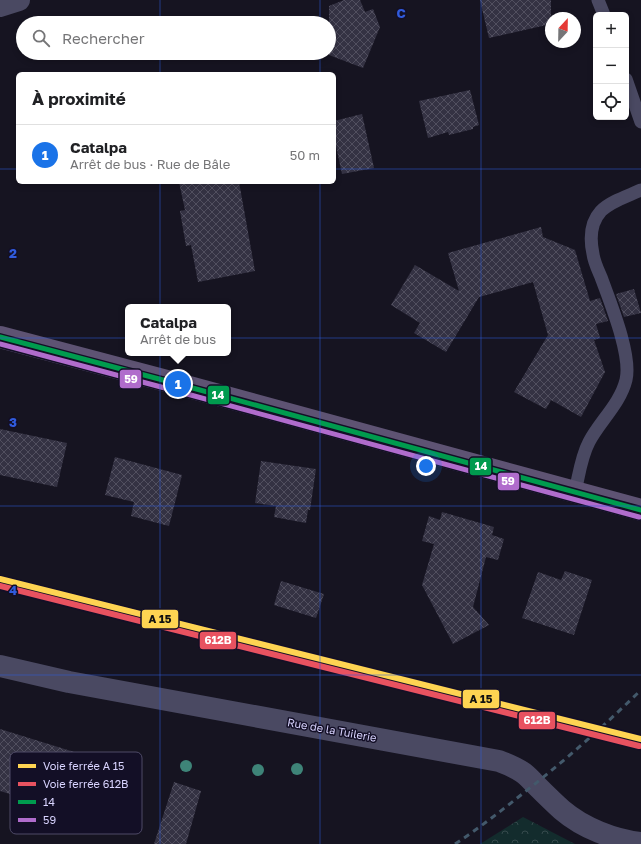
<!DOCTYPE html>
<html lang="fr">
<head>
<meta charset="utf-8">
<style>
  :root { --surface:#fff; --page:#f2f2f2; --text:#202124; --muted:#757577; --line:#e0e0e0; --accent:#1a73e8 }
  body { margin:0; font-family:"Golos Text",sans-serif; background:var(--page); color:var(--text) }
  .controls { position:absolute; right:12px; top:12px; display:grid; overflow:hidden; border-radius:6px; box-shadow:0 2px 6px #0003 }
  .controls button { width:36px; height:36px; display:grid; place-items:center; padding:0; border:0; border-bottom:1px solid var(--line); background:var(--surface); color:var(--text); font:20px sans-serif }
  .compass { position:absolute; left:545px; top:12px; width:36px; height:36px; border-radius:50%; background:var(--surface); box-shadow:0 2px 6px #0003; rotate:22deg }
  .you { position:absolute; left:426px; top:466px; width:14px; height:14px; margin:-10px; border:3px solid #fff; border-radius:50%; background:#1a73e8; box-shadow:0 0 0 6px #1a73e833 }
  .badge { display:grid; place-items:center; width:26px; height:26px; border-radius:50%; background:var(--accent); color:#fff; font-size:13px; font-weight:700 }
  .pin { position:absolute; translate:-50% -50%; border:2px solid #fff; box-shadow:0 1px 4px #0006 }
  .popup { position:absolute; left:125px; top:304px; width:106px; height:52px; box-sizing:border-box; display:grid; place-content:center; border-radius:6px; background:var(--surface); filter:drop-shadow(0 1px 3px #0005); font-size:13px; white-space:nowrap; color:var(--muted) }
  .popup b { font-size:15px; color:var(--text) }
  .popup::after { content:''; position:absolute; left:50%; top:100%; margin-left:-8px; border:8px solid transparent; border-top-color:var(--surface) }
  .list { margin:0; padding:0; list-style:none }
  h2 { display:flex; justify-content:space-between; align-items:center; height:52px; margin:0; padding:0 16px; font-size:17px }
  h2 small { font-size:13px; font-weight:400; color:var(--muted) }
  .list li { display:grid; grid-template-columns:26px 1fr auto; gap:12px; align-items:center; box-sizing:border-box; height:60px; padding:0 16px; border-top:1px solid var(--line) }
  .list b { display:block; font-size:15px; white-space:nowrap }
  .list p { margin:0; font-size:13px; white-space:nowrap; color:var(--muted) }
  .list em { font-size:13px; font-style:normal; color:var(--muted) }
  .icon { flex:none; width:22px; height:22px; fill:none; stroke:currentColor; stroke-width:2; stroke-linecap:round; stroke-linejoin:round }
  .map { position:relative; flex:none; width:641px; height:844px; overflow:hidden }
  .search { position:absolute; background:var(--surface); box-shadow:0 2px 6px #0003; left:16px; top:16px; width:320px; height:44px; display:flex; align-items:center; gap:10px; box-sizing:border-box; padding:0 14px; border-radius:22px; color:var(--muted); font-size:15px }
  .panel { position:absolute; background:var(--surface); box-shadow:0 2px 6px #0003; left:16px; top:72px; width:320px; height:112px; border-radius:6px }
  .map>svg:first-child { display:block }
  .forest { fill:url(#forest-crowns) }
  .building { fill:url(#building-cross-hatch) }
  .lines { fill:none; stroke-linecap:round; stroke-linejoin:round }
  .service { stroke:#4a4962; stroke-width:13 }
  .minor { stroke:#4a4962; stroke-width:22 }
  .primary { stroke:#5e5373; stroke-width:22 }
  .rail { stroke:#43596b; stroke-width:3; stroke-dasharray:6 5; stroke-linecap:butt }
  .bus-1-casing { stroke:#130f26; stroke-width:8 }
  .bus-2-casing { stroke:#130f26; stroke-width:8 }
  .bus-1 { stroke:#009b4e; stroke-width:5 }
  .bus-2 { stroke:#b06ccc; stroke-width:5 }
  .rail-1-casing { stroke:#130f26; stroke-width:9 }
  .rail-2-casing { stroke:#130f26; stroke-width:9 }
  .rail-1 { stroke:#fed452; stroke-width:6 }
  .rail-2 { stroke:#e85260; stroke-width:6 }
  .tree { fill:#3e8478 }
  .grid { fill:none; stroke:#305bdc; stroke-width:1; stroke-opacity:0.55 }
  .labels { text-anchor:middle; stroke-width:3; stroke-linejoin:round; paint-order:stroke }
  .street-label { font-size:11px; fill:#d9d4ff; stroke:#130f26 }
  .key { fill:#130f26; stroke:#4e4a67; stroke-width:1 }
  .key-label { font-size:11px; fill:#d9d4ff }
  .grid-label { font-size:13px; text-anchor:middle; font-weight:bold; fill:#305bdc; stroke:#130f26; stroke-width:3; stroke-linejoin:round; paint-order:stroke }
  .line-badge { stroke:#130f26; stroke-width:1.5 }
  .badge-label { font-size:11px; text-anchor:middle; font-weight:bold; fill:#fff }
  .pale-badge-label { font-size:11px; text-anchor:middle; font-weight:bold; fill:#111 }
</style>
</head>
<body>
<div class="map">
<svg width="641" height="844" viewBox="0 0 641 844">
  <defs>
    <pattern id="forest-crowns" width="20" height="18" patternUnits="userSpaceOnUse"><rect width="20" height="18" fill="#132c2d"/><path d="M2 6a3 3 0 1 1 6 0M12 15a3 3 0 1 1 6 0" fill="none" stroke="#354a4c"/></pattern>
    <pattern id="building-cross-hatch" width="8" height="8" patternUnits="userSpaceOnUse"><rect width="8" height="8" fill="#343243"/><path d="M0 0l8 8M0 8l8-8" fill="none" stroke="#514f5f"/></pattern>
  </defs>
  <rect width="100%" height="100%" fill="#161421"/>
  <path class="forest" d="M523,817L575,844H480Z"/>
  <path class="building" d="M344,0H360L365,12L373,9L380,27L363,68L329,55V6Z
    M480,0H551V24L489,38Z
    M470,90L479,125L473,127V129L449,135L448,132L428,138L419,101Z
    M362,114L374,168L342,174L334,137V121Z
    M179,182H239L255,271L198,282L191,245L186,246L180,211L185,210Z
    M541,227L543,237L575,250L590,301L600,298L608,321L596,324L600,338L594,340L605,372L581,417L551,400L546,409L514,392L548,335L533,282L479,297L446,352L414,333L420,323L391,305L415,265L459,291L448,253Z
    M634,289L641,313L624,317L616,294Z
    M0,429L67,443L57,487L0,475Z
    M115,457L182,475L169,526L131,516L134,502L105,495Z
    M261,461L316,469L310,510H308L306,523L274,517L276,506L255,503Z
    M442,512L494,527L492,535L504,539L498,560L486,557L473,607L489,625L453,644L422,585L434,544L422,541L429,516L440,520Z
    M565,571L592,580L574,635L522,618L538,572L561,580Z
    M281,581L324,594L316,618L274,605Z
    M0,729L113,764L95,820L0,791Z
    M174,782L201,791L186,844H154Z"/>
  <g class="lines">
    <path class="service" d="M598,0L604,15
      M626,79L641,122
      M575,492C579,475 581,457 589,442C600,421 620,404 626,380C632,355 610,302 601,277C598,270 594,262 593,254C590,240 590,223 601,211C611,201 628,196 641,190"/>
    <path class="minor" d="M0,6L19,0
      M0,666L69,682L499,761C507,764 515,767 522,772C527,775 531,780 535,784C544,793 553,802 562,810C583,828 614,840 641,843"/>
    <path class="primary" d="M0,337L178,384L641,510"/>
    <path class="rail" d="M455,844C481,827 506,807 531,787C569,757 606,724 641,690"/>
    <g class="bus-1-casing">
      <path id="bus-1" d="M0,337L178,384L641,510"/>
    </g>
    <g class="bus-2-casing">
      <path id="bus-2" d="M0,344L176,391L639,517"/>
    </g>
    <use href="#bus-1" class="bus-1"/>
    <use href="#bus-2" class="bus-2"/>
    <g class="rail-1-casing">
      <path id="rail-1" d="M0,579L641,739"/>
    </g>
    <g class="rail-2-casing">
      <path id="rail-2" d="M0,586L639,746"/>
    </g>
    <use href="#rail-1" class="rail-1"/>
    <use href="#rail-2" class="rail-2"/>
  </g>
  <g class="tree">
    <circle cx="186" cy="766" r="6"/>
    <circle cx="297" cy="769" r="6"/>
    <circle cx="258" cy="770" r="6"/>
  </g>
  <path class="grid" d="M160,0V23M320,0V23M481,0V844M160,53V74M320,53V74M0,169H18M334,169H641M160,182V844M320,182V844M0,338H641M0,506H641M0,675H641"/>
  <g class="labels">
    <g class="street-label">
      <text transform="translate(332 730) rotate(10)" y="4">Rue de la Tuilerie</text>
    </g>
  </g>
  <rect x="10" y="752" width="132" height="82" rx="6" class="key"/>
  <rect x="18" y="764" width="18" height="4" fill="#fed452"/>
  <rect x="18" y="782" width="18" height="4" fill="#e85260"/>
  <rect x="18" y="800" width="18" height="4" fill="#009b4e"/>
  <rect x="18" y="818" width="18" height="4" fill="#b06ccc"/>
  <g class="key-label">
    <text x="43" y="770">Voie ferrée A 15</text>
    <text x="43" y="788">Voie ferrée 612B</text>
    <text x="43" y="806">14</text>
    <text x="43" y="824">59</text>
  </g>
  <g class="grid-label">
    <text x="401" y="18">C</text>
    <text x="13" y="258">2</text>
    <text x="13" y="427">3</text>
    <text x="13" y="595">4</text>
  </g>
  <g class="line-badge">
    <rect x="119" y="369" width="23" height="20" rx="4" fill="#b06ccc"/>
    <rect x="207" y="385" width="23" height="20" rx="4" fill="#009b4e"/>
    <rect x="469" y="457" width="23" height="19" rx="4" fill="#009b4e"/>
    <rect x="497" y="472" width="23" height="19" rx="4" fill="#b06ccc"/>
    <rect x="141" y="609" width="38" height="20" rx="4" fill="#fed452"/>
    <rect x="199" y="631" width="38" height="19" rx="4" fill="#e85260"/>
    <rect x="462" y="689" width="38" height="20" rx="4" fill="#fed452"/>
    <rect x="518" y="711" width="38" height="19" rx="4" fill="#e85260"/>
  </g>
  <g class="badge-label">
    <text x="131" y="383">59</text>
    <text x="218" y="399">14</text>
    <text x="481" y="470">14</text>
    <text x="508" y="485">59</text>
    <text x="218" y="644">612B</text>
    <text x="537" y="724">612B</text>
  </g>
  <g class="pale-badge-label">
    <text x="160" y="623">A 15</text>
    <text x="481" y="703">A 15</text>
  </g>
</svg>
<div class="controls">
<button>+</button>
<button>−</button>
<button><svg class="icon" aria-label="locate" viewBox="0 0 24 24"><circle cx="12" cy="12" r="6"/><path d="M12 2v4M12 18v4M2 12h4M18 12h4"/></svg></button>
</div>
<svg class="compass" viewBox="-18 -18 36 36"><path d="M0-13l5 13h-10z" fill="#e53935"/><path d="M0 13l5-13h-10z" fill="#757577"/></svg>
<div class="you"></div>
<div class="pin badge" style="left:178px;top:384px">1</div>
<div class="popup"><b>Catalpa</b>Arrêt de bus</div>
<div class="search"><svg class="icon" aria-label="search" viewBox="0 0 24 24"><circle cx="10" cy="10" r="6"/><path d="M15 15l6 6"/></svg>Rechercher</div>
<section class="panel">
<h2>À proximité<small></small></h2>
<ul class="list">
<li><span class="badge">1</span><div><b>Catalpa</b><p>Arrêt de bus · Rue de Bâle</p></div><em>50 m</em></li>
</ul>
</section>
</div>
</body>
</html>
